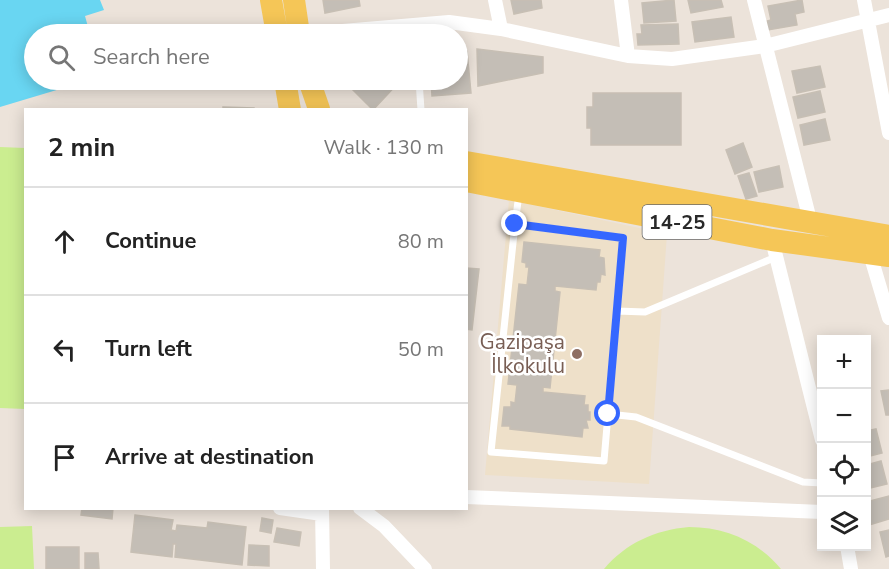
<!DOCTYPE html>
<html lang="en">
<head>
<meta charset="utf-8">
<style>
  :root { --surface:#fff; --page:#f6f6f6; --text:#222; --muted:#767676; --line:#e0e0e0 }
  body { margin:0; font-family:"Nunito Sans",sans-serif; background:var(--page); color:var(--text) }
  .controls { position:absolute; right:18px; bottom:18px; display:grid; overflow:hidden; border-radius:0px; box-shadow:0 3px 15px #0003 }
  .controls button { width:54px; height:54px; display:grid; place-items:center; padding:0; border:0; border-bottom:2px solid var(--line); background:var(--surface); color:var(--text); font:30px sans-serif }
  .stop { position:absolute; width:18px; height:18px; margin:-14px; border:4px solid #3567ff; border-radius:50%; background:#fff }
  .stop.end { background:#3567ff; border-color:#fff; box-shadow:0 2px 6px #0008 }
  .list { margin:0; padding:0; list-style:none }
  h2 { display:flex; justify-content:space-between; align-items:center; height:78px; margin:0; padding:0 24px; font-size:26px }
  h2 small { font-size:20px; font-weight:400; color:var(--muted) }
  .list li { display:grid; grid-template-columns:39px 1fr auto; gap:18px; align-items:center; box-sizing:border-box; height:108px; padding:0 24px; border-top:2px solid var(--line) }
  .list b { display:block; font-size:22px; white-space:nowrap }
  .list em { font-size:20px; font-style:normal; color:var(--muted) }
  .icon { flex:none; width:33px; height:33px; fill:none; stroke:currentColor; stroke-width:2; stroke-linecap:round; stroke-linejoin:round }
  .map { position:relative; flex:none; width:889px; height:569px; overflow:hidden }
  .search { position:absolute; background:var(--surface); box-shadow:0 3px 15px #0003; left:24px; top:24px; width:444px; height:66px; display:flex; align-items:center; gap:15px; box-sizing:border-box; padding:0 21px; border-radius:33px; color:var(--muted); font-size:22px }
  .panel { position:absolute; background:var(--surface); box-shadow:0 3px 15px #0003; left:24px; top:108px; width:444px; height:402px; border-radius:0px }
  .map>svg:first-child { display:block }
  .education { fill:#eee0c9 }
  .pitch { fill:#cbed90 }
  .water { fill:#69d6f2 }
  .building { fill:#c4beb6; stroke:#c7bfb4; stroke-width:1.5 }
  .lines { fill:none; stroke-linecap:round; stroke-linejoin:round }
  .lane { stroke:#fff; stroke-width:7 }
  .street { stroke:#fff; stroke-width:14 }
  .primary { stroke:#f5c657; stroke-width:22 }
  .route { stroke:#3567ff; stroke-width:8 }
  .education-dot { fill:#8d6e63; stroke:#fff; stroke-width:2 }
  .labels { text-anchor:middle; stroke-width:5; stroke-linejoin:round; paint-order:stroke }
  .shield { fill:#fff; stroke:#696969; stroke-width:1.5 }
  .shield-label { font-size:20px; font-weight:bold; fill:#292929 }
  .education-label { font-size:21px; fill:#785e54; stroke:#fff; text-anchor:end }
</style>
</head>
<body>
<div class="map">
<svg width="889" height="569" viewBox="0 0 889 569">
  <rect width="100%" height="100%" fill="#ece3da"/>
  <path class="education" d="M509,200L667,234L649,484L485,475Z"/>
  <path class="pitch" d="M0,147L25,148V409L0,408Z
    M32,526L34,569H0V527Z
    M689,527C725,527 758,541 781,569H604C626,543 655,530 689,527Z"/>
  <path class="water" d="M0,0H100L104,10L85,16L90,34H34V80H90L0,107Z"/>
  <path class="building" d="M323,0H359L360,6L325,13Z
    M511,0H541L542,8L514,14Z
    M674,0L676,21L644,23L642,3Z
    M688,0H721L723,7L691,13Z
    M802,0L804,12L795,14L797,25L768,30L767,21L771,20L768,6Z
    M731,17L734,37L695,42L692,22Z
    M678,24L679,44L638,45L637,34H642L641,25Z
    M458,45V51H467L471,93L432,96L431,80H458Z
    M477,49L543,57V73L478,86Z
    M820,66L825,87L797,93L792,71Z
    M343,80H405L400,81L373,110Z
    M820,91L825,112L798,118L793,97Z
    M593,93H681V145H591V128H587V107H593Z
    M223,107L254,108V110H223Z
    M825,119L830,140L804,145L800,125Z
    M743,143L752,167L735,174L726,150Z
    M779,166L783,187L759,192L754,172Z
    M749,173L757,196L746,199L738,176Z
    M524,242L600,250L599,257L604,258L605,275L601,274L600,282H597L596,290L555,286V291L560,292L550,388L543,387V392L585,396L584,405H588V412H590V420H586L588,428H583L582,437L510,429V426H502L504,407H511V402L515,403L517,385L508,384L519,284L527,285L529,267H526V263L522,262Z
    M466,268L479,269L472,330L466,329Z
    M889,390V415H886L881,391Z
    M876,429L882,453L866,457V431Z
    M881,461L887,484L866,489V465Z
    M889,496V519L869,525L866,502Z
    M82,508H113L112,519L81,515Z
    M135,515L173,520L171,530L176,531L177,525L207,528L208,522L246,527L242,565L175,557L176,544H173L172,557L131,552Z
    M262,518L273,520L271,533L260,531Z
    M277,528L301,532L299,546L274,542Z
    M889,530V556L886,557L880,532Z
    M249,545L269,546V566L248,565Z
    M46,547H79V569H46Z
    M85,553H98L99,569H85Z"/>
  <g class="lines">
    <path class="lane" d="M419,80L421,110
      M515,224L623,238L604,461L491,452L515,224L519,194
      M617,311L645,312L776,257
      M608,414L636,417L803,482L822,483"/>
    <path class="street" d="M495,0L501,29
      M621,0L628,56
      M754,0L811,224
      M864,0L889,133
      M307,34L449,22L501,29L628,56L672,59L765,46L889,15
      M772,240L822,440
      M870,254L889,318
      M466,497L822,512
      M280,508L322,514
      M322,508L323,569
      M360,508L384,526L425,569
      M847,546L851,569"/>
    <path class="primary" d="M271,0L277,34
      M294,0L299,34
      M285,80L290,110
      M309,80L319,109
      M466,162L889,236
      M466,181L772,240L889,256"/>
  </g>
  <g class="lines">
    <path class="route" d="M515,224L623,238L608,414"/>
  </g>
  <circle class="education-dot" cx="577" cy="354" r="6"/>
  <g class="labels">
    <rect class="shield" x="642.5" y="205" width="69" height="34" rx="4.5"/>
    <g class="shield-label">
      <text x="677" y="229">14-25</text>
    </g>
    <g class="education-label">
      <text x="565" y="349">Gazipaşa<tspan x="565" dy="24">İlkokulu</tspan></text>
    </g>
  </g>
</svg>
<div class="controls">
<button>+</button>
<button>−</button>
<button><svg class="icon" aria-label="locate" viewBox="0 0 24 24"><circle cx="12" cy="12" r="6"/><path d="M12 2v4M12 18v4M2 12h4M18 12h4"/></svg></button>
<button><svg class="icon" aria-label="layers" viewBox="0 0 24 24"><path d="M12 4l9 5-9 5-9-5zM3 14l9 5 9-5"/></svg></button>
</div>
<div class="stop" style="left:608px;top:414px"></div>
<div class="stop end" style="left:515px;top:224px"></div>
<div class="search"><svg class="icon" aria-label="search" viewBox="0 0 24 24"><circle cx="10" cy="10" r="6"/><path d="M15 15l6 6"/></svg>Search here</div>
<section class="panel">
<h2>2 min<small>Walk · 130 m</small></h2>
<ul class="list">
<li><svg class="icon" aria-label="ahead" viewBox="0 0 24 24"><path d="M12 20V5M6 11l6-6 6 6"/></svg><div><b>Continue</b></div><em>80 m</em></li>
<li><svg class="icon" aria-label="left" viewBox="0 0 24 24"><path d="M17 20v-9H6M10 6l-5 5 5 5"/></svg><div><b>Turn left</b></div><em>50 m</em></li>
<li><svg class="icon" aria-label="arrive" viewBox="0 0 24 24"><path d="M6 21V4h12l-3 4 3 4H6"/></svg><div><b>Arrive at destination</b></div></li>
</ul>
</section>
</div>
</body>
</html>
